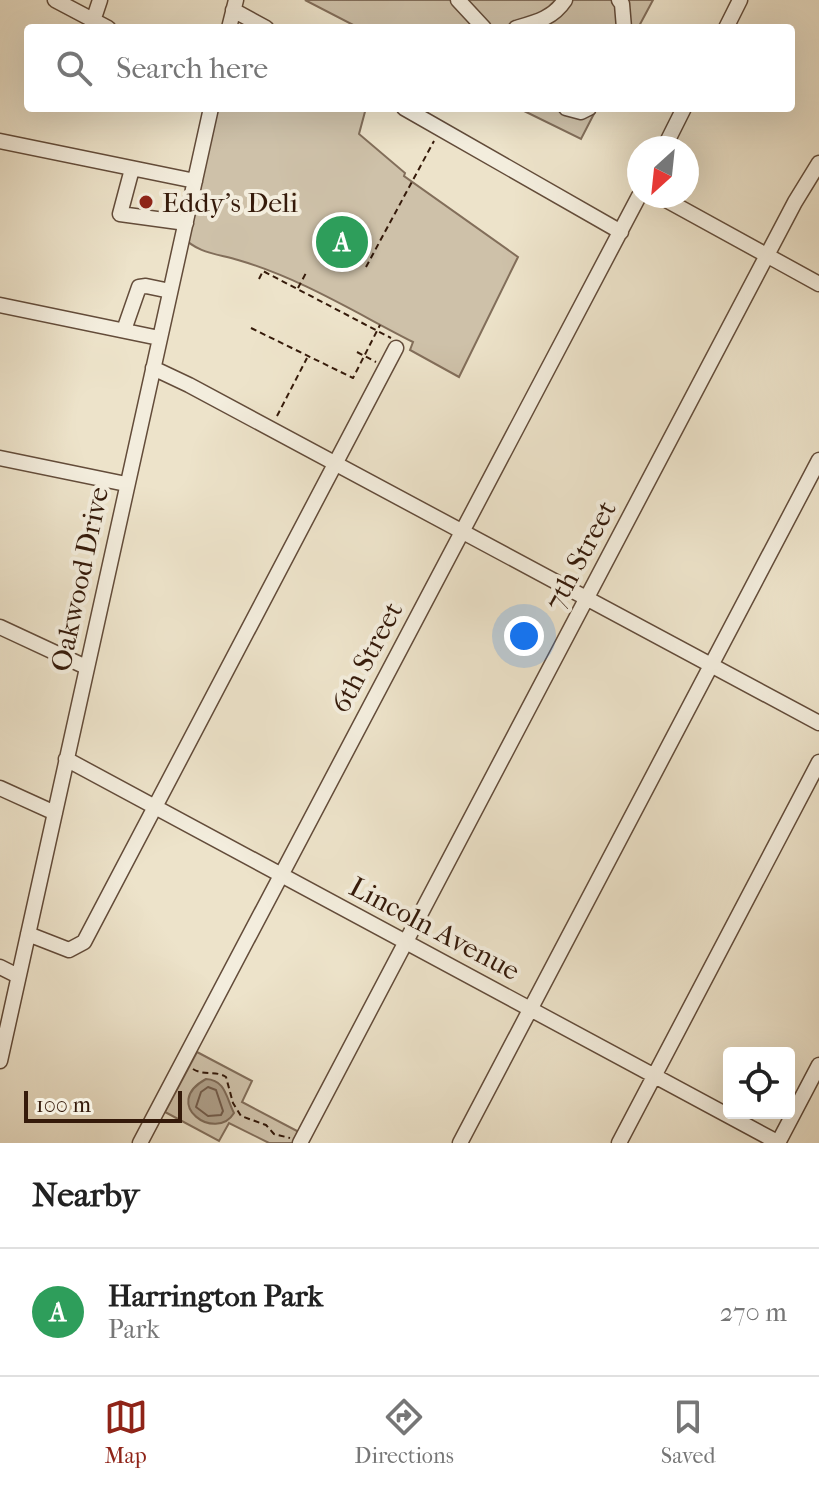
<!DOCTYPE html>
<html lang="en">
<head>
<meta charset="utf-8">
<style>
  :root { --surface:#fff; --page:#f2f2f2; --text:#222; --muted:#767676; --line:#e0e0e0; --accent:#8f2418 }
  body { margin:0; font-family:"IM FELL French Canon",serif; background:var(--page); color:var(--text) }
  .controls { position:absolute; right:24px; bottom:24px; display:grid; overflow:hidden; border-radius:8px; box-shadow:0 8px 32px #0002 }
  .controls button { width:72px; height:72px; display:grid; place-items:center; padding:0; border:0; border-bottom:2px solid var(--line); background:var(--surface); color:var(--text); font:40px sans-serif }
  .compass { position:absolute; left:627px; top:136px; width:72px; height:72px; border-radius:50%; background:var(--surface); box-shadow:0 8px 32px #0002; rotate:207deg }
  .scale { position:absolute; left:24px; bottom:20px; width:158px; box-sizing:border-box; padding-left:8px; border:4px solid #351a0a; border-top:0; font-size:22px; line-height:28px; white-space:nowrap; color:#351a0a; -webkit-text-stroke:6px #f3eddd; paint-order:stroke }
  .you { position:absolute; left:524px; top:636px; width:28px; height:28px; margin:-20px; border:6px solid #fff; border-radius:50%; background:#1a73e8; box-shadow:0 0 0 12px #1a73e833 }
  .badge { display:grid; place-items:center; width:52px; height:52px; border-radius:50%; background:var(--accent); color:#fff; font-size:26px; font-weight:700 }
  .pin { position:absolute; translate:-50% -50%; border:4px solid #fff; box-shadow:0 2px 8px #0006 }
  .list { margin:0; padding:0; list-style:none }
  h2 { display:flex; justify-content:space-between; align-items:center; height:104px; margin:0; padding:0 32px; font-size:34px }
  h2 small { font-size:26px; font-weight:400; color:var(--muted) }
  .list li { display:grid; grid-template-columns:52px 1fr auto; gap:24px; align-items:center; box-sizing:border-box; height:128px; padding:0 32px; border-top:2px solid var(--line) }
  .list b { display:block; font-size:30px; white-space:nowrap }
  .list p { margin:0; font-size:26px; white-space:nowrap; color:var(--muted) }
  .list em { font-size:26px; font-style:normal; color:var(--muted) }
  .icon { flex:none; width:44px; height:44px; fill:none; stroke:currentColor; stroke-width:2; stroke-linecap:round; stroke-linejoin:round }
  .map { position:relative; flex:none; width:819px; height:1143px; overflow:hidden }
  .search { position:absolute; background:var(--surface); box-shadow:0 8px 32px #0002; left:24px; right:24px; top:24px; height:88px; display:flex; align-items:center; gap:20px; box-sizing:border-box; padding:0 28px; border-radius:8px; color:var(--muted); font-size:30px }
  .sheet { height:232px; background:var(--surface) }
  nav { display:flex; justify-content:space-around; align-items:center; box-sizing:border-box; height:112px; border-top:2px solid var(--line); background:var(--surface); font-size:22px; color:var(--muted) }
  nav a { display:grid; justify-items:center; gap:4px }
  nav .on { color:var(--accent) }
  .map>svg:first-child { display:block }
  .green { fill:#cec1a9; stroke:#826e5a; stroke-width:2 }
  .water { fill:#ae9f89; stroke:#7e6a56; stroke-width:2 }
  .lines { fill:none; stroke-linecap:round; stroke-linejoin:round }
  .shore { stroke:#725c4a; stroke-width:2 }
  .minor-casing { stroke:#634c3a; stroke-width:17 }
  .path { stroke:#351a0a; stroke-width:2; stroke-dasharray:6 4; stroke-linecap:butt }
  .minor { stroke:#f3eddd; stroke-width:14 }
  .poi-dot { fill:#8f2418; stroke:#f3eddd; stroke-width:3 }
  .labels { text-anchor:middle; stroke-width:8; stroke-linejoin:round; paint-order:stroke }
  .poi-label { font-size:28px; fill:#351a0a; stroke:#f3eddd; text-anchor:start }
  .street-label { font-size:28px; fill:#351a0a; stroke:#f3eddd }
</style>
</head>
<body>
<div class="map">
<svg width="819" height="1143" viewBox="0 0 819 1143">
  <rect width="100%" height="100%" fill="#ede3ca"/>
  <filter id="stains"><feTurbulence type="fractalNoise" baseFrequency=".0025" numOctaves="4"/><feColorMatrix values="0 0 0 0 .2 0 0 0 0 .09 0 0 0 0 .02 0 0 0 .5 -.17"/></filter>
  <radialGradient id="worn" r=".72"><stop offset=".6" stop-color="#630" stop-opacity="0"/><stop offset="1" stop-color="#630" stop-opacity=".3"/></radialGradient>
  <path class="green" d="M305,0H653L638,28H359Z
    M211,108H366L359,134L405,173L404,176L518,257L459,377L410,350L413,342C356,313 300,278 238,260C218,254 197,253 183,237Z
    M518,108H597L581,139Z
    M197,1052L252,1081L242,1102L299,1132L293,1143H269L229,1123L219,1141L165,1112Z"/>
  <path class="water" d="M206,1079C226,1080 226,1098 234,1113C216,1143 160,1104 206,1079Z"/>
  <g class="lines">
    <path class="shore" d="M208,1087L216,1090L223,1111L221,1115L208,1116L196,1107L201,1092Z"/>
    <g class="minor-casing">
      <path id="minor" d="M55,0L108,28
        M458,0L484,28
        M619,0L622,4L624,28
        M233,10L266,28
        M93,21L100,0
        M229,28L236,0
        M516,28C537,22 553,18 565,0
        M726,28L740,0
        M404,108L621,232
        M566,108L581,112L589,108
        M0,141L195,181
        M664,148L684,108
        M132,169L120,214L186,223
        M659,196L819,284
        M0,305L159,338
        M124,330L139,287L146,286L170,291
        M153,368L189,385L819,723
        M0,458L126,484
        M0,627L86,667
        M66,759L779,1143
        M0,788L55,813
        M28,934L69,950L84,942L396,348
        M0,967L18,976
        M0,1061L211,108
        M140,1143L639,196
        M300,1143L795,202L819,163
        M460,1143L819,460
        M619,1143L819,762
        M778,1143L819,1065"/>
    </g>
    <path class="path" d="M366,267L434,141
      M259,279L263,271L391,338
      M298,288L307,271
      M251,328L353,378L380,325
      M357,352L376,362
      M277,416L307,358
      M193,1069C204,1076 215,1070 226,1077L233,1103L241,1116L266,1125L274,1134L290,1138"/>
    <use href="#minor" class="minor"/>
  </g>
  <circle class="poi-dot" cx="146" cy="202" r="8"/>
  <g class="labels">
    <g class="poi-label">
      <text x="162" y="212">Eddy's Deli</text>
    </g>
    <g class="street-label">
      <text transform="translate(580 555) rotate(-62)" y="10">7th Street</text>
      <text transform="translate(79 579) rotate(-78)" y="10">Oakwood Drive</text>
      <text transform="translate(366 657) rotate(-62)" y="10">6th Street</text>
      <text transform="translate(435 928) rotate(28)" y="10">Lincoln Avenue</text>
    </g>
  </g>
  <rect width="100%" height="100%" filter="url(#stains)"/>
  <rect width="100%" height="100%" fill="url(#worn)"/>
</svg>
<div class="controls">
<button><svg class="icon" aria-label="locate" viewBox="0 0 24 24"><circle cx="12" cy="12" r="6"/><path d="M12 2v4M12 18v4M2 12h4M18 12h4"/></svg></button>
</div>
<svg class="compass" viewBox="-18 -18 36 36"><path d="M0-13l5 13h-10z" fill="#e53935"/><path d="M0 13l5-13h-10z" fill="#767676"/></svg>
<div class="scale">100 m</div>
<div class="you"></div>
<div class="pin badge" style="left:342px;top:242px;background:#2e9e5b">A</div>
<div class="search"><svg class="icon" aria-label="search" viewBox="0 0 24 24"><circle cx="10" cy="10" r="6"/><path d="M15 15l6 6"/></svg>Search here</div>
</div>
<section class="sheet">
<h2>Nearby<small></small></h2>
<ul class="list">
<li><span class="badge" style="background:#2e9e5b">A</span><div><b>Harrington Park</b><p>Park</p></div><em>270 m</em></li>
</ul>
</section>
<nav>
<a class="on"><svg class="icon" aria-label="map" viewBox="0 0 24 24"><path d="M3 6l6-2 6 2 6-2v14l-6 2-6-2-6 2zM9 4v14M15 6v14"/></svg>Map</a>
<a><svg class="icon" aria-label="directions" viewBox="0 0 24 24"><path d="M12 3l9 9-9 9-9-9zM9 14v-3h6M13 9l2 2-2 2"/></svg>Directions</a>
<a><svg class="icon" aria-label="saved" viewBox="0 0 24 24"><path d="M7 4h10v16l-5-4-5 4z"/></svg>Saved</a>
</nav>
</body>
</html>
